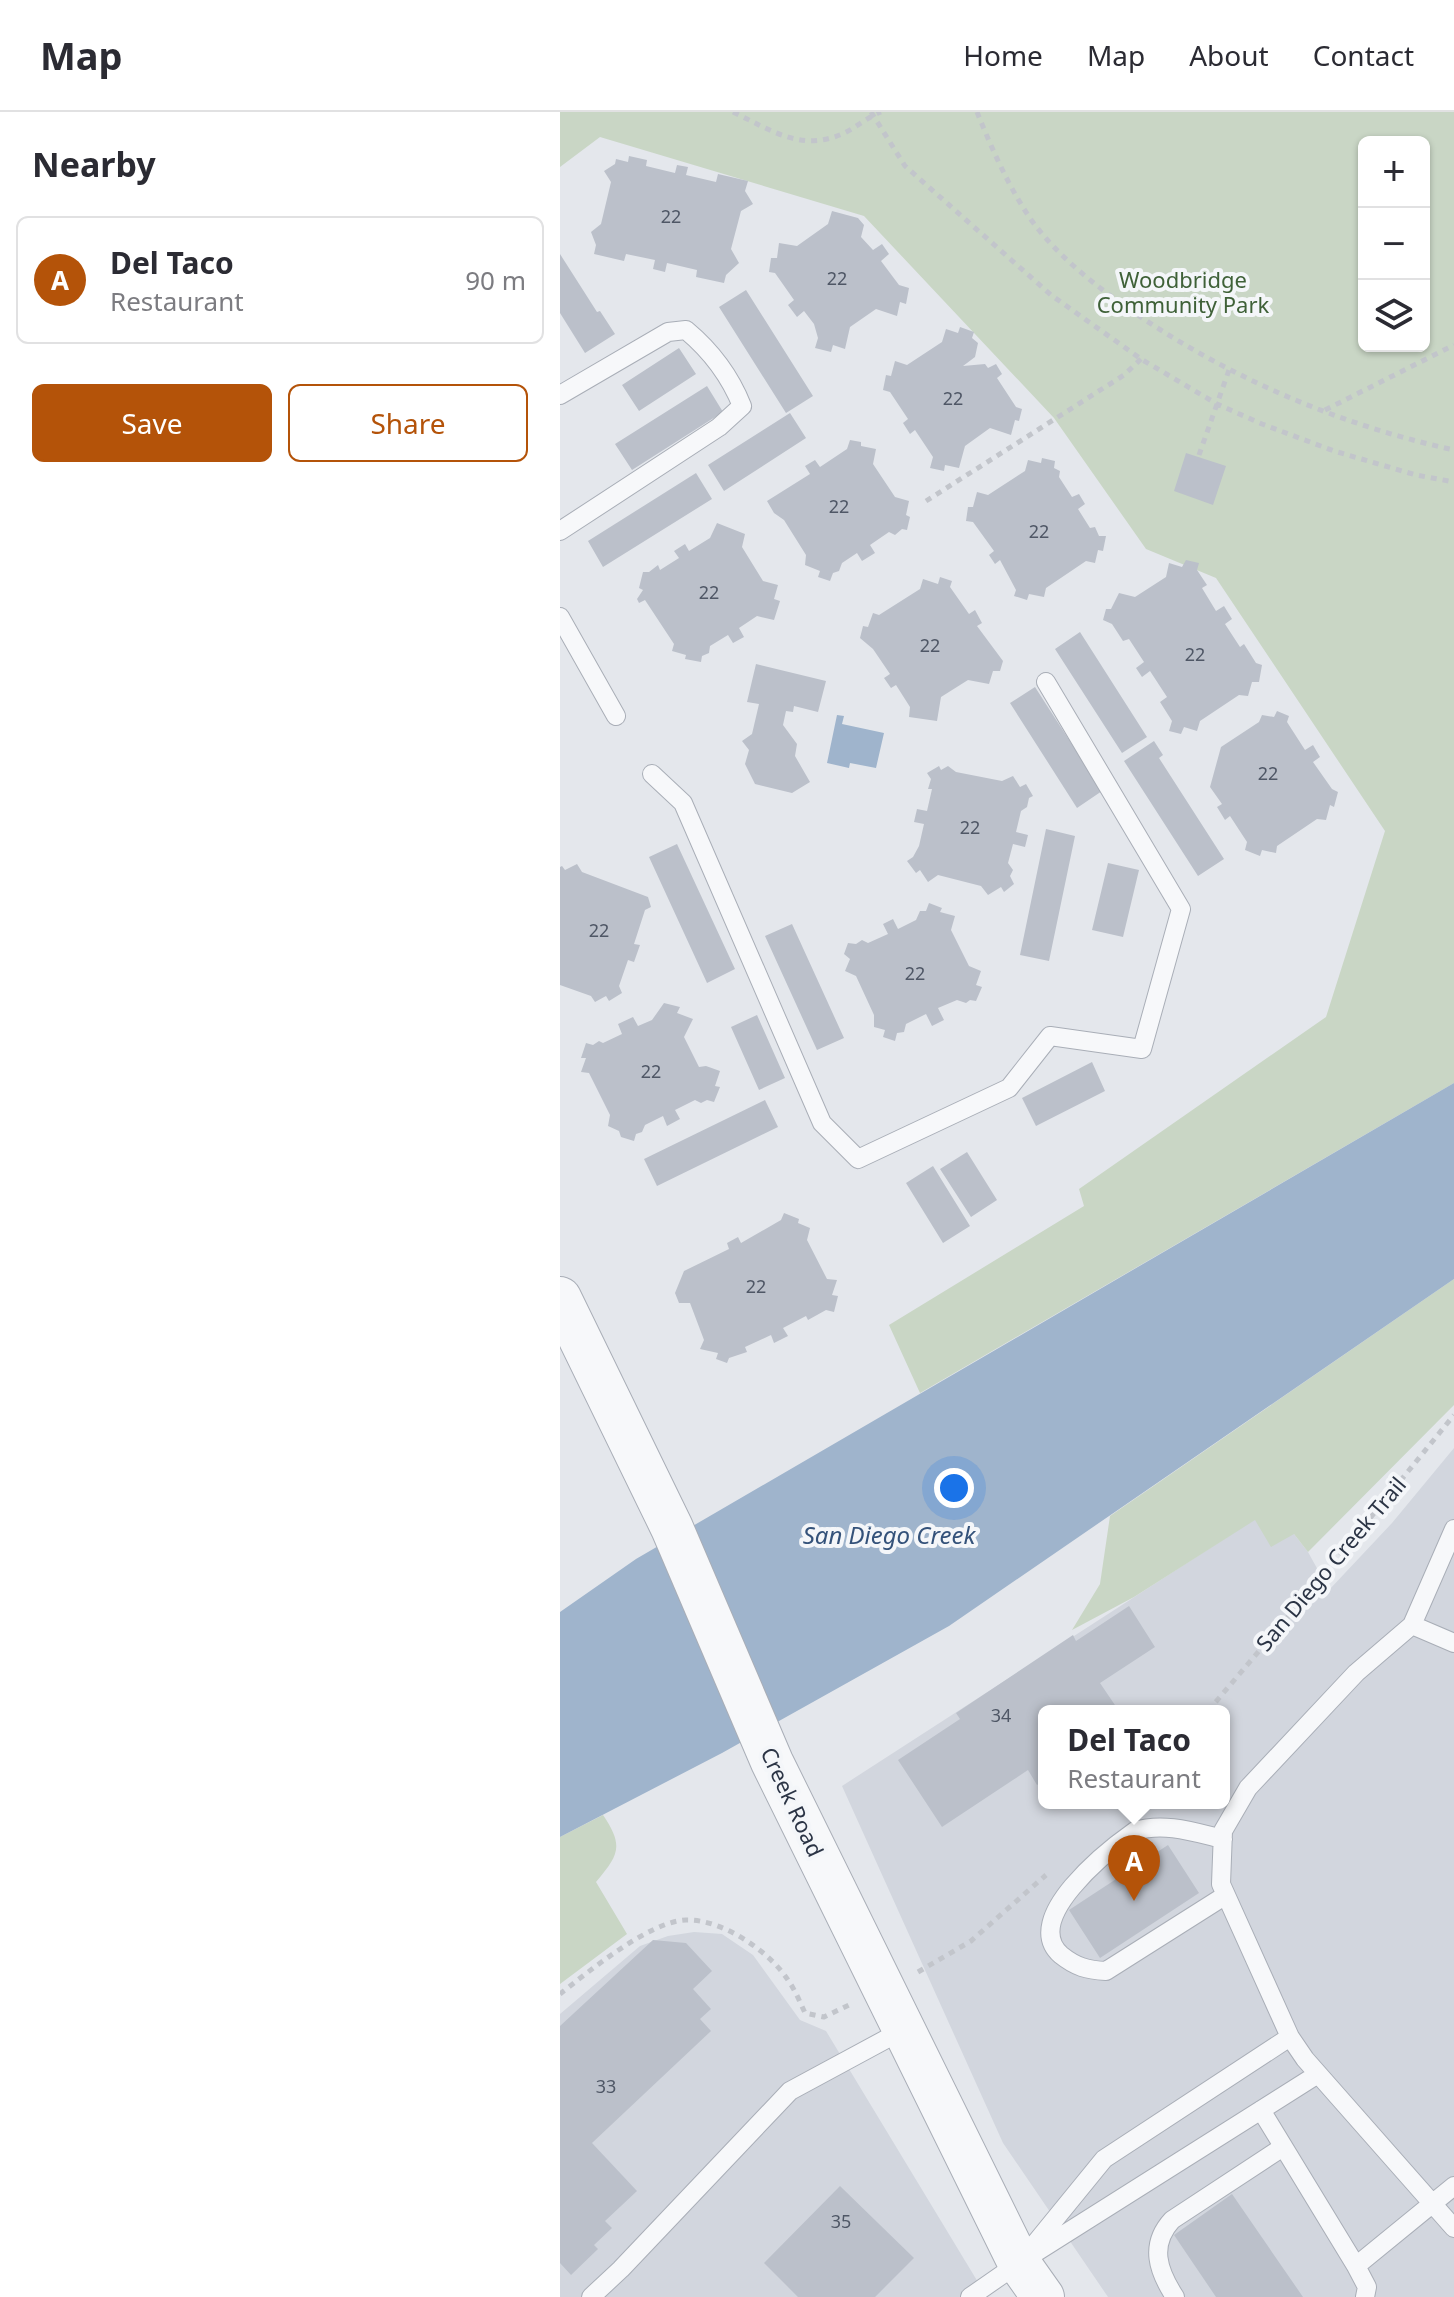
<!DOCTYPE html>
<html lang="en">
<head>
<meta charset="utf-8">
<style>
  :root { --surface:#fff; --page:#f7f7f7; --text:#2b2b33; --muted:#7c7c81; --line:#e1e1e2; --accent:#b45309 }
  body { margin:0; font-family:"Noto Sans",sans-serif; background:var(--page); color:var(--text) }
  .controls { position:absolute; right:24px; top:24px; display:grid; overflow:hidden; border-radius:12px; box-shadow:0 2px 6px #0004 }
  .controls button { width:72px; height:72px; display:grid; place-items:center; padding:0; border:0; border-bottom:2px solid var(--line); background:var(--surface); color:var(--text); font:40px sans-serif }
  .you { position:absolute; left:394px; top:1376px; width:28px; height:28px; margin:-20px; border:6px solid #fff; border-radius:50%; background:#1a73e8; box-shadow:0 0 0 12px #1a73e833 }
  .badge { display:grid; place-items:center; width:52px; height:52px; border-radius:50%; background:var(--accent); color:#fff; font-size:26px; font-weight:700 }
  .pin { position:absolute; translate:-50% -66px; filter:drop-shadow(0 2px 4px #0008) }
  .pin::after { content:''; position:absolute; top:42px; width:28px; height:24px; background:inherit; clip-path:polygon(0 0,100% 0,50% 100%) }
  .popup { position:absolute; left:478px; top:1593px; width:192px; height:104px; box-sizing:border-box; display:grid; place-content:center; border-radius:12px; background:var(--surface); filter:drop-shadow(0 2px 6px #0005); font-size:26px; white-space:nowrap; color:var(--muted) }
  .popup b { font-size:30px; color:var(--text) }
  .popup::after { content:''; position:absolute; left:50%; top:100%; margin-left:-16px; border:16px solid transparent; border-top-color:var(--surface) }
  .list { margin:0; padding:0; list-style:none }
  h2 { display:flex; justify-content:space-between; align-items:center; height:104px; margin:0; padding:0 32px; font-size:34px }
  h2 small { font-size:26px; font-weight:400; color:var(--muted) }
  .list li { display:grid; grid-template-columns:52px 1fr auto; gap:24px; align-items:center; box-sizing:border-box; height:128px; margin:0 16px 16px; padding:0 16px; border:2px solid var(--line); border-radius:12px }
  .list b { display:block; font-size:30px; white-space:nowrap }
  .list p { margin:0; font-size:26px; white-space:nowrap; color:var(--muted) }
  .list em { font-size:26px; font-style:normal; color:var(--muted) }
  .actions { display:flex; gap:16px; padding:24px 32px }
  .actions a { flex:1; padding:18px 0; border:2px solid var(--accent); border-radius:12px; text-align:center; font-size:28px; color:var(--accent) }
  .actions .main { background:var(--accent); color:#fff }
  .icon { flex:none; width:44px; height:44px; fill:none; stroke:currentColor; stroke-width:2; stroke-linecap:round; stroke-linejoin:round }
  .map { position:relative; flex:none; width:894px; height:2185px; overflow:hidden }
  header { display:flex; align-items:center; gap:48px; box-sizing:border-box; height:112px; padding:0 40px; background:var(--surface); border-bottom:2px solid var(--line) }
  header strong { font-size:38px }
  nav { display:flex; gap:44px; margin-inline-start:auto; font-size:28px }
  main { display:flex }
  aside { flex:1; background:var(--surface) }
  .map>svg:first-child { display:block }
  .built { fill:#d2d6de; fill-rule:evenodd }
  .green { fill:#c9d6c5; fill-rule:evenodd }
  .water { fill:#9fb4cc }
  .building { fill:#bbc0ca }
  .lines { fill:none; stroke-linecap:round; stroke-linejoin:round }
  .service-casing { stroke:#a9aeb7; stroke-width:20 }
  .tertiary-casing { stroke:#a9aeb7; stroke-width:44 }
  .path { stroke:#c2c5cb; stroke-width:5; stroke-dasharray:6 6; stroke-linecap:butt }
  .service { stroke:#f7f8fa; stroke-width:18 }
  .tertiary { stroke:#f7f8fa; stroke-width:42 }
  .labels { text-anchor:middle; stroke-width:8; stroke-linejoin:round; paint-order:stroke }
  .number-label { font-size:18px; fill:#4f5766 }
  .park-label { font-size:22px; fill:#3f6138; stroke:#f4f6f9 }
  .street-label { font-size:22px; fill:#2b3445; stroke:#f4f6f9 }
  .water-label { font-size:24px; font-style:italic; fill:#34527a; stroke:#f4f6f9 }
</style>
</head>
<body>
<header>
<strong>Map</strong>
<nav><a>Home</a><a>Map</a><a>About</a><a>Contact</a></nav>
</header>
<main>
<aside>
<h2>Nearby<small></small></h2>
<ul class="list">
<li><span class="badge">A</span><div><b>Del Taco</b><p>Restaurant</p></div><em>90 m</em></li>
</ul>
<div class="actions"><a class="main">Save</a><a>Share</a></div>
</aside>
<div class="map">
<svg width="894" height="2185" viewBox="0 0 894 2185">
  <rect width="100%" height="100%" fill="#e4e7ec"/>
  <path class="built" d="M894,1336V2185H548L443,2031L282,1674L695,1407L734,1422L748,1440L769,1478L832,1411ZM484,1599H664V1691H484Z
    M134,1820L162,1822L193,1843L240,1908L266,1919L427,2185H0V1902L80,1834L108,1824Z"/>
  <path class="green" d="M0,0H894V971L360,1281L329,1213L524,1094L519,1077L766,905L825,719L656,466L586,437L494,306L304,104L40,25L0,55ZM804,30H864V234H804Z
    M894,1167V1293L748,1440L734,1422L711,1435L695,1408L574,1485L512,1518L540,1472L550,1404Z
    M43,1703C64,1734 59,1743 36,1770L67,1822L0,1872V1725Z"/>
  <path class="water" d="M277,603L284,604L282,612L324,621L316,656L290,651L289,656L267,651Z
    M894,971V1167L389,1514L162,1641L0,1725V1500L76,1447Z"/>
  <path class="building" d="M69,44L87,48L86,54L115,61L117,53L128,55L126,63L156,70L158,62L188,69L185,79L193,92L181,99L171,137L179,151L166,163L164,171L136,165L137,158L107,151L105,160L93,157L95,148L66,142L64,149L34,142L36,133L31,120L41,112L51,70L44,59L55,52L56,47L68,50Z
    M272,99L298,106L304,113L301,125L313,138L322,132L329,142L321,149L339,173L349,176L346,192L340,190L337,204L316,197L290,215L285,237L273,233L271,240L255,236L258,226L254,212L244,199L237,205L228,193L234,188L215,161L209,160L211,146H217L219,131L237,134L268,112Z
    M0,142L37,200L40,199L55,222L25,241L0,201Z
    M186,178L253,284L226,301L159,195Z
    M400,215L414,220L412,226L418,231L415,245L403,254L425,252L428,256L436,252L442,262L437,266L456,295L462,297L459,309L455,308L451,323L430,316L405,334L399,356L385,353L384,359L370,356L373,345L355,318L350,322L343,311L348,307L330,280L323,278L326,263L331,264L335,249L347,253L382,230L386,217L398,221Z
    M119,236L136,262L79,299L62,273Z
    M147,274L163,300L72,358L55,332Z
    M230,301L246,326L164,379L148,353Z
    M290,328L301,330V334L316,337L313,352L335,385L349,389L346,403L350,405L347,418L342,417L335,423L329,420L310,433L315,441L302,449L297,441L282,451L279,459L273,461L270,469L258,465L260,459L245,453L246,443L224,408L214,401L207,389L250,362L245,354L255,348L260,355L287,337Z
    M626,341L666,354L653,393L614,379Z
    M482,346L495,349L494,356L500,359L499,365L512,385L519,382L525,392L518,397L530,416L535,415L539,424H546L543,439L538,438L535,451L526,449L486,476L484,485L469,482L467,488L454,484L456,478L440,448L435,452L429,443L434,439L413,410L406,409L408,395H413L417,380L428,383L465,359L468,348L481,351Z
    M136,361L152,387L43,455L28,429Z
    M157,411L185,422L182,435L203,469L218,473L214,487L220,489L214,508L197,504L179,516L184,525L173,531L168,523L150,534L149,541L142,544L141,550L125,547L126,543L112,539L114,532L85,488L79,491L77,487L83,478L79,476L83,460H89L98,453L100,458L119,446L114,439L125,432L129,439L150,426Z
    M626,448L639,451L637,458L647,473L642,476L656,499L664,494L672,507L665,512L680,535L684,532L696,551L702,553L699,570H692L688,584L679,583L640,609L637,619L624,615L621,622L609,619L612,609L600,590L607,585L590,559L582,565L576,556L584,550L569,527L563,529L552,512L543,508L546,497H551L559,481L575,485L606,465L609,451L622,455Z
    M380,465L392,469L390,475L409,502L415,498L422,511L417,514L443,549L440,559H433L429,572L408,568L381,585L377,609L349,605L350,595L336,573L331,576L324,566L330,562L313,537L300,526L303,514L308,515L313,501L319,503L360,477L363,467L378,472Z
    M520,520L587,625L562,641L495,537Z
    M196,552L266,569L258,600L234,594L233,600L226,599L223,613L237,632L235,644L250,670L232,681L195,672L185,652L189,638L182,629L192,622L199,592L187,590Z
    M475,575L542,679L517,696L450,591Z
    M717,599L729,604L727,610L745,638L753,633L760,645L753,650L772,677L778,680L774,695L770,693L766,708L757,707L717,734L716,741L702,738L700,744L685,738L687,730L670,704L665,708L657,695L662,692L650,675L661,635L699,610L702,603L714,605Z
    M594,629L603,643L599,646L664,747L638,764L564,649Z
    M379,654L381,658L388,654L396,660L442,669L453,664L460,675L466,672L473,684L469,686L467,695L461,699L456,720L468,723L465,735L453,732L448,751L453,758L450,764L454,772L444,780L441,775L428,783L421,774L378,763L368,770L360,758L356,761L347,749L353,745L359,734L364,712L354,710L357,697L367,699L372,677H368L371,667L367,661Z
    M486,717L515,724L489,849L460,843Z
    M117,732L175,857L147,871L89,745Z
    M548,751L579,758L563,825L532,818Z
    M17,752L22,760L88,785L91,795L85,798L74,832L80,833L74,850L68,848L59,874L62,881L49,889L46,884L35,890L31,884L0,873V755L2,754L5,758Z
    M369,791L382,796L380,800L395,804L391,818L409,854L421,859L416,873L422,875L416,889L410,888L406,891L397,888L378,896L384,908L372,914L366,902L346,912L344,920L337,921L335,929L323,925L325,918L314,915V903L296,864L285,859L290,847L284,842L288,831L296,832L302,828L308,831L328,822L323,812L333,807L338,817L356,808L360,799H366Z
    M232,812L284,926L257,938L205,824Z
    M104,891L120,895L117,901L133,907L124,925L139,955L146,954L160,959L155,974L160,975L154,990L147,988L141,991L135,988L115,998L120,1007L107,1014L103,1004L85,1013L82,1020L76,1022L74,1029L61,1025L59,1019L48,1014L50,1003L29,961L21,960L26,946H21L26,931L33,933L39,929L43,931L62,922L58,912L73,905L78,914L92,908Z
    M197,903L225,966L199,978L171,915Z
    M532,950L545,979L476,1014L462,986Z
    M205,988L218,1015L97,1074L84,1047Z
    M407,1040L437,1088L411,1105L380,1057Z
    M373,1054L410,1114L383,1131L346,1071Z
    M224,1101L239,1107L238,1111L250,1116L247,1128L267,1167L277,1168L272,1183L278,1184L274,1200L266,1198L248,1208L246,1204L223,1216L228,1224L214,1231L211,1223L185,1235L187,1240L169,1246L167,1251L156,1247L158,1241L140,1237L144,1228L130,1191H119L115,1181L124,1159L169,1137L167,1131L178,1125L181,1131L221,1108Z
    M569,1494L595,1535L540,1571L559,1599H484V1668L477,1673L468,1658L382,1715L338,1648L400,1607L396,1601L513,1523L516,1529Z
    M608,1733L639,1781L540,1846L509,1798Z
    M93,1828L126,1831L152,1859L133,1877L151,1897L140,1907L151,1919L32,2031L77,2079L45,2109L52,2116L34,2133L38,2137L11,2163L0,2151V1914Z
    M280,2074L354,2146L315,2185H238L204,2151Z
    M672,2082L743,2185H656L614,2123Z"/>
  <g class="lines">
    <g class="service-casing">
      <path id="service" d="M0,283L108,220L126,218C150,238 170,264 182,294L159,315L0,419
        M0,505L56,604
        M92,662L123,691L262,1011L298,1047L449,976L490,924L582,937L621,797L486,570
        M894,1417L852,1513L796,1561L688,1676L663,1719L661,1772L730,1925L745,1947L894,2116
        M852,1513L894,1531
        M663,1727C634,1720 604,1710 575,1719C548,1738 460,1807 501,1843C516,1855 527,1858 546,1859L666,1783
        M701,1998L796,2154L894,2074
        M469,2139L544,2047L730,1925
        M796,2154L807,2175L805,2185
        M31,2185L61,2157L230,1979L343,1918
        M410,2185L459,2151L758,1962
        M615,2185C598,2159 589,2133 612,2108L723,2035"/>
    </g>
    <g class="tertiary-casing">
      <path id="tertiary" d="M0,1186L112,1416L212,1650L459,2151L483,2185"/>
    </g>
    <path class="path" d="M173,0C211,18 240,40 282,22C296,16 307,5 321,0
      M311,0L345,54L491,183L581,247L657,292L702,312L774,339L856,363L894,370
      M417,0C432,37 449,76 472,109C497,143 532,171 566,195C665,264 776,312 894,338
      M765,298L894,233
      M639,343L669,258
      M366,389L564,263L581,247
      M648,1599L767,1459L894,1303
      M358,1860L411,1829L486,1763
      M0,1882C28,1860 90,1809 126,1808C162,1807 209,1839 228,1868C235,1878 240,1890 245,1901L264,1905L291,1892"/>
    <use href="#service" class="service"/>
    <use href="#tertiary" class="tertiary"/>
  </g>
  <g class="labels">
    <g class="number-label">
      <text x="111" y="111">22</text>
      <text x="277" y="173">22</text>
      <text x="393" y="293">22</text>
      <text x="279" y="401">22</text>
      <text x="479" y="426">22</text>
      <text x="149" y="487">22</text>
      <text x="370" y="540">22</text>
      <text x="635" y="549">22</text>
      <text x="708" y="668">22</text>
      <text x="410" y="722">22</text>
      <text x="39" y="825">22</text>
      <text x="355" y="868">22</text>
      <text x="91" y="966">22</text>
      <text x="196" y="1181">22</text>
      <text x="441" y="1610">34</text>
      <text x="46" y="1981">33</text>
      <text x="281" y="2116">35</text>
    </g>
    <g class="park-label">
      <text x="623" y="176">Woodbridge<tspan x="623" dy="25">Community Park</tspan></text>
    </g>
    <g class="street-label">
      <text transform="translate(771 1452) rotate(-50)" y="8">San Diego Creek Trail</text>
      <text transform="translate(232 1690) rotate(65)" y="8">Creek Road</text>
    </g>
    <g class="water-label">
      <text x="329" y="1432">San Diego Creek</text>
    </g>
  </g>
</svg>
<div class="controls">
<button>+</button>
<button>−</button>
<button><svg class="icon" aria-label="layers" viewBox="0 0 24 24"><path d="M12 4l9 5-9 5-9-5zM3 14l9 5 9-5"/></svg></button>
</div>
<div class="you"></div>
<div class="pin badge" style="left:574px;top:1789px">A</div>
<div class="popup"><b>Del Taco</b>Restaurant</div>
</div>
</main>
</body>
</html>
